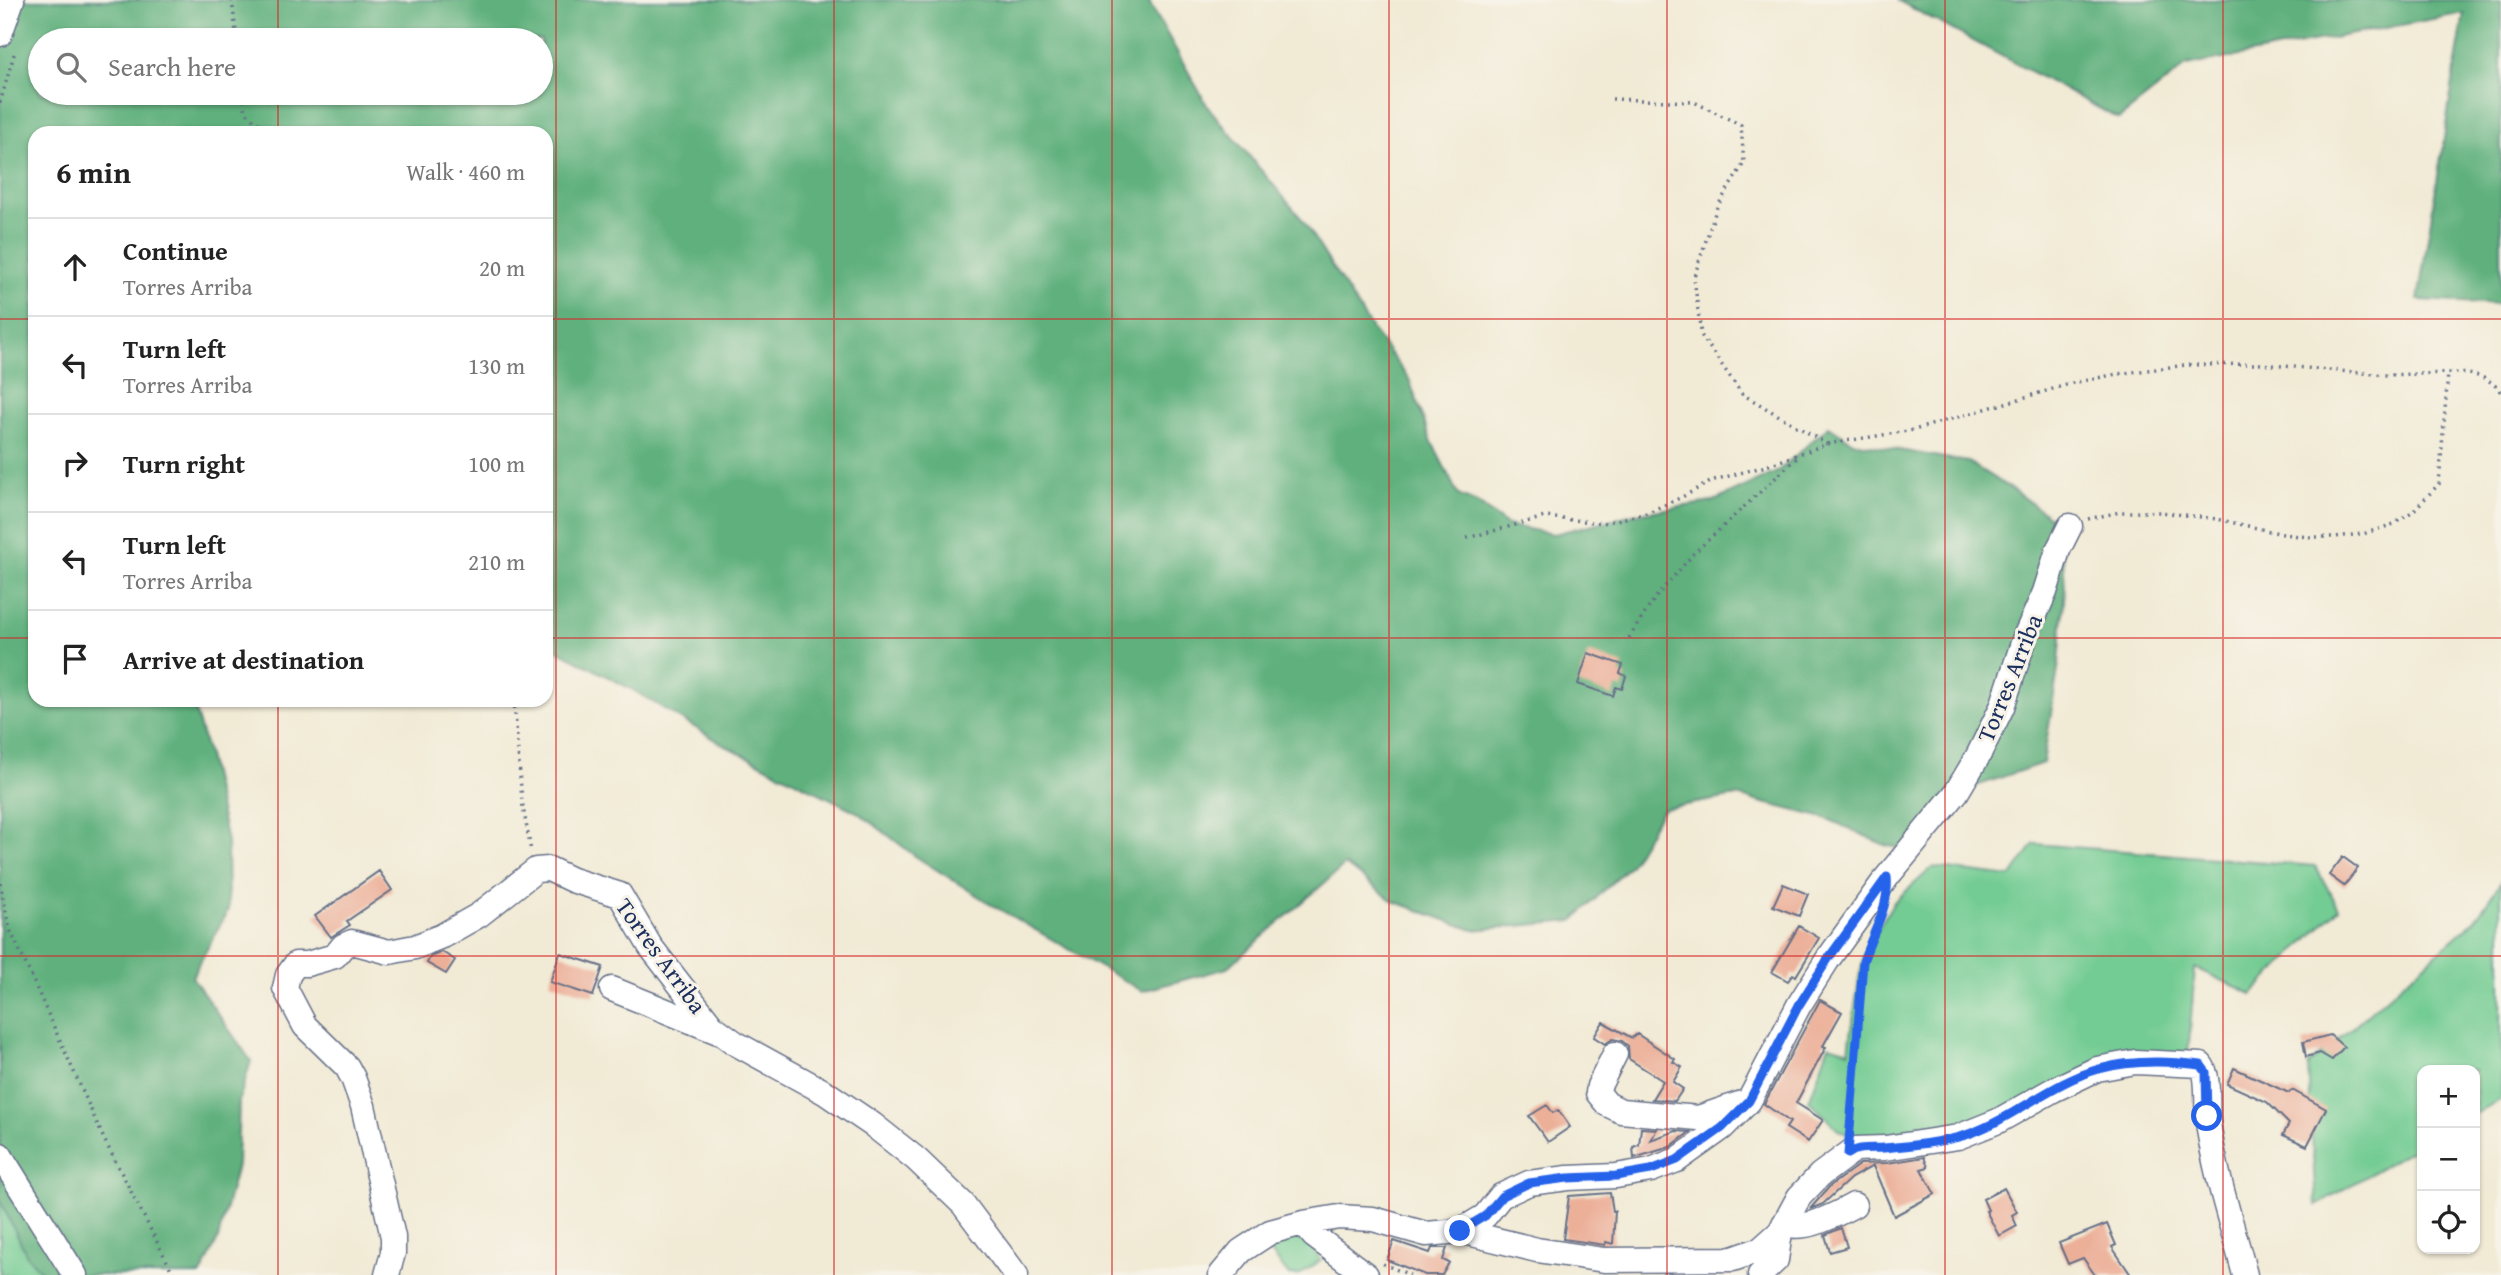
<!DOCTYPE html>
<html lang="en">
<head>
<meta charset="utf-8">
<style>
  :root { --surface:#fff; --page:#f2f2f2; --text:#222; --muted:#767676; --line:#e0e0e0 }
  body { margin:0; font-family:"Gentium Book Plus",serif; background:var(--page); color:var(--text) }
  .controls { position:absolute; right:21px; bottom:21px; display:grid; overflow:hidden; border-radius:14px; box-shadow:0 2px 5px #0004 }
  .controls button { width:63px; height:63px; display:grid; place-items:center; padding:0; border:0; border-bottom:2px solid var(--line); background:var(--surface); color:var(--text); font:35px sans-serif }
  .stop { position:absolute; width:21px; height:21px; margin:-16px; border:5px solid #2563eb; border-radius:50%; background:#fff }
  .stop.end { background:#2563eb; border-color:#fff; box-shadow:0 2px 7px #0008 }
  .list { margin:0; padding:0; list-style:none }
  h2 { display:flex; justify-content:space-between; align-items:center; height:91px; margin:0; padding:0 28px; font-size:30px }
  h2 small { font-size:23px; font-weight:400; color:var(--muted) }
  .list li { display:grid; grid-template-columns:46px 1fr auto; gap:21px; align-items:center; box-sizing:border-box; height:98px; padding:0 28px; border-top:2px solid var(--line) }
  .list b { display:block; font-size:26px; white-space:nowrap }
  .list p { margin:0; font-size:23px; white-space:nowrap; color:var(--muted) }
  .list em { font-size:23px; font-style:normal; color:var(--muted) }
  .icon { flex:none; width:38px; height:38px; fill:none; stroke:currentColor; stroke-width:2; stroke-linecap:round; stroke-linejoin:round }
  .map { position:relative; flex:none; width:2501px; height:1275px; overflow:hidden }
  .search { position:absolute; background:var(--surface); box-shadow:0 2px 5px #0004; left:28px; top:28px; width:525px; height:77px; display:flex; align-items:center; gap:18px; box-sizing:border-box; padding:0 24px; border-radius:38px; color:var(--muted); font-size:26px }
  .panel { position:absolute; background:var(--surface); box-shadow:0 2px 5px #0004; left:28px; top:126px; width:525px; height:581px; border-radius:21px }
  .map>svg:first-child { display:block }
  .green { fill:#73cc93; stroke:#477e78; stroke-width:2 }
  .forest { fill:#5eb07d; stroke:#3c706e; stroke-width:2; fill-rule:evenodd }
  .building { fill:#ecaf98 }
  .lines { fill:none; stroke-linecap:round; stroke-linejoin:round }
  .minor-casing { stroke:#667088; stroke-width:27 }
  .path { stroke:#667088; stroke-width:3.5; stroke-dasharray:2 5; stroke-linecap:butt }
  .minor { stroke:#fff; stroke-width:24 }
  .route { stroke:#2563eb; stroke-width:9 }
  .grid { fill:none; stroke:#d62828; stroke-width:2; stroke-opacity:0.55 }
  .labels { text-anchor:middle; stroke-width:6; stroke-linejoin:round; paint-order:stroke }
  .street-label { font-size:24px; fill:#1b2f5e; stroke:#f7f3e8 }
</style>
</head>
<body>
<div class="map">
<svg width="2501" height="1275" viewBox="0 0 2501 1275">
  <rect width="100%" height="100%" fill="#f7f3e8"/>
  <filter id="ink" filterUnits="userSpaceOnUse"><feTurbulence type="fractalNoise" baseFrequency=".0143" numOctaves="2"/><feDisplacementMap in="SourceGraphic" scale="14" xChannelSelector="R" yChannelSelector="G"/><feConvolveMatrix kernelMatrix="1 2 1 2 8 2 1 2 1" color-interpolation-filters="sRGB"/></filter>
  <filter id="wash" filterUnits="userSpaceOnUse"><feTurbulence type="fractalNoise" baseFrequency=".00686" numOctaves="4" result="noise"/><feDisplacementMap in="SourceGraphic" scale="28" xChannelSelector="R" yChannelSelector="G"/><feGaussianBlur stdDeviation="1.57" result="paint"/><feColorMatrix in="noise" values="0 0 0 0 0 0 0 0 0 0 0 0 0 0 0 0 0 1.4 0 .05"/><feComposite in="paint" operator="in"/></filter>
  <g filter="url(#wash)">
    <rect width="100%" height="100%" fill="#f1ead5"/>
    <path class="green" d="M2034,844L2315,866L2339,908L2252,994L2195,968L2188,1056L2132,1057L1985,1121L1868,1143L1840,1131L1809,1101L1829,1045L1849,1051L1859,978L1866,948L1894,902L1933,867L2011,877Z
      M2501,882V1099L2475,1114V1070H2422V1144L2316,1205L2308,1066L2475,920Z
      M0,1171L65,1275H0Z
      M1301,1232L1321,1260L1299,1275H1289L1268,1249Z"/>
    <path class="forest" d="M0,0H1148L1208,107L1302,219L1373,331L1409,379L1430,438L1458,495L1477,503L1507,525L1554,534L1634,514L1712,502L1777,472L1829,426L1853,442L1968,462L2013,490L2061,525L2065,588L2059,663L2043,763L1956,793L1909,849L1887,846L1828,819L1736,796L1663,809L1630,865L1573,921L1473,930L1393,901L1345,865L1227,968L1142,991L992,905L915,856L859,813L726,746L631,689L546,644V133H35V700H192L207,751L227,841L228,910L192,977L251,1061L239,1101L237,1165L218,1239L201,1275H44L27,1256L0,1200ZM40,40H541V93H40Z
      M1897,0H2501V304L2418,300L2464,13L2186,66L2119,119Z"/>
    <g id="blocks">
      <path class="building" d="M1588,653L1623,665L1620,673L1626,676L1622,689L1616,687L1613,696L1578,684Z
        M2343,857L2358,868L2344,886L2329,875Z
        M379,871L392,890L347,921L350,925L331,937L315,916Z
        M1783,884L1808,894L1799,916L1773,906Z
        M1799,926L1819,938L1796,976L1793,974L1788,981L1772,972Z
        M442,952L455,960L446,974L427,963L430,957Z
        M560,953L603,967L593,996L550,982Z
        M1820,1000L1842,1012L1823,1046L1826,1047L1796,1103L1823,1120L1808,1142L1786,1128L1790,1122L1764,1104Z
        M1603,1022L1632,1038L1637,1034L1675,1059L1673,1062L1682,1067L1673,1082L1683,1089L1675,1101L1652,1099L1663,1081L1629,1059L1628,1046L1622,1041L1613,1039L1605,1044L1594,1037Z
        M2330,1035L2344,1047L2332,1060L2320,1053L2306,1057L2303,1042Z
        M2234,1068L2289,1093L2292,1090L2326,1109L2307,1146L2283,1135L2289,1124L2267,1102L2227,1084Z
        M1547,1105L1553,1113L1558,1110L1570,1127L1548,1142L1529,1116Z
        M1641,1128L1657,1129L1650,1140L1676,1131L1690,1132L1670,1147L1634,1158L1633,1147L1639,1145Z
        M1924,1157L1928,1167L1921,1169L1935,1194L1894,1216L1873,1166L1851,1178L1823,1204L1810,1209L1830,1186L1860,1164L1887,1163Z
        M2004,1188L2017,1212L2012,1215L2017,1226L1999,1236L1986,1211L1988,1210L1983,1199Z
        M1610,1193L1613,1211H1615L1613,1244L1606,1242L1605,1245L1563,1239L1569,1196Z
        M2107,1224L2116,1245L2112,1247L2131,1275H2095L2083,1258L2068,1264L2059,1243Z
        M1841,1228L1847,1247L1830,1252L1825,1235Z
        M1394,1241L1430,1253L1432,1248H1447L1443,1260L1449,1263L1442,1275H1425L1387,1260Z"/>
    </g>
  </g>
  <g filter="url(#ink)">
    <use href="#blocks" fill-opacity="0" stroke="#667088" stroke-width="2"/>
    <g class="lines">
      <g class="minor-casing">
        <path id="minor" d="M0,34L12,0
          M612,989L718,1032
          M1615,1054L1599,1086L1598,1093L1607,1104L1621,1111L1698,1118L1742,1103
          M0,1155L75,1275
          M1303,1223L1314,1236L1366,1275
          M1784,1224C1807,1231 1833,1216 1854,1205
          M1460,1231L1537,1250L1604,1260L1733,1259L1761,1249L1780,1232L1799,1197L1820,1175L1855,1149L1885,1148L1958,1137L1998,1121L2053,1090L2097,1069L2135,1062L2201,1065C2210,1075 2206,1107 2208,1122C2215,1175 2232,1224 2245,1275
          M387,1275L393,1253V1237L363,1106L353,1078L347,1067L305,1026L285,988L288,975L296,964H307L335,956L343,946L352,942L389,952L415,947L442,936L479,915L536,870L549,869L572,880L620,895L650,946L712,1026L735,1043L826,1093L873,1125L916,1159L963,1204L1016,1275
          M1221,1275L1241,1251L1270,1232L1303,1223L1339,1217L1373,1219L1426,1234L1460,1231L1485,1216L1501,1196L1529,1183L1568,1178L1616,1176L1651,1170L1677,1160L1722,1128L1749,1101L1799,1005L1828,959L1887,877L1956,793L1978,756L2002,707L2025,637L2045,592L2058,550L2070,526
          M1760,1275L1776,1260L1780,1232"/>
      </g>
      <path class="path" d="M232,0L237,40
        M243,93L245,111L269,133
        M1612,99L1694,102L1741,125L1744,163L1717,207L1694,277L1701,335L1742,394L1827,444
        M0,103L15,51
        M2088,519L2120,512H2160L2217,519L2283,534L2308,537H2335L2363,534L2394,524L2413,511L2439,484L2448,373C2469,373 2487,374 2501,392
        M1467,538L1545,517L1603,523L1644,514L1682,497L1714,480L1766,466L1827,444L1914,430L2073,383L2117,374L2186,365L2260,364L2386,375L2448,373
        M1629,638L1655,598L1694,553L1798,457
        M514,700L522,801L531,851
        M0,883L10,930L19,949L104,1139L174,1275
        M1851,1128L1863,962L1871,938
        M1383,1264L1410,1275"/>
      <use href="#minor" class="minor"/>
    </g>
  </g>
  <g class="lines" filter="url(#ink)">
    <path class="route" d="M1460,1231L1485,1216L1502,1196L1529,1183L1568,1178L1616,1176L1651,1170L1677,1160L1722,1128L1749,1101L1799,1005L1828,959L1887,877C1890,907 1872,933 1863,962L1848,1154C1859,1146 1871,1149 1884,1148C1908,1146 1935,1143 1959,1137C2009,1123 2049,1083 2099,1069C2131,1060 2168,1061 2201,1065L2206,1072L2207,1116"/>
  </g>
  <path class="grid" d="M278,0V40M556,0V1275M834,0V1275M1112,0V1275M1389,0V1275M1667,0V1275M1945,0V1275M2223,0V1275M278,93V133M0,319H35M546,319H2501M0,638H35M546,638H2501M278,700V1275M0,956H2501"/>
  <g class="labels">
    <g class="street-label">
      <text transform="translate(2010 678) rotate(-68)" y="8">Torres Arriba</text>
      <text transform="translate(661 956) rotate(54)" y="8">Torres Arriba</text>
    </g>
  </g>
</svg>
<div class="controls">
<button>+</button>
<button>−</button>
<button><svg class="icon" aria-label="locate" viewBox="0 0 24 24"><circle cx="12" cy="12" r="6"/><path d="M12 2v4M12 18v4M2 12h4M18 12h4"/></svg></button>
</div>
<div class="stop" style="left:2207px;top:1116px"></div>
<div class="stop end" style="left:1460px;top:1231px"></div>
<div class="search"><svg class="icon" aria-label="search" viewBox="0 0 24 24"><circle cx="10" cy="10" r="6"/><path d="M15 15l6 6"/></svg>Search here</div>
<section class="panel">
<h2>6 min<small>Walk · 460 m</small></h2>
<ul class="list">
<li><svg class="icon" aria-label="ahead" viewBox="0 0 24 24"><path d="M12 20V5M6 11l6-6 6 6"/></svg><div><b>Continue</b><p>Torres Arriba</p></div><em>20 m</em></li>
<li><svg class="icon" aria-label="left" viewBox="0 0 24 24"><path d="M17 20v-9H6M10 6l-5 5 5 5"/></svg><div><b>Turn left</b><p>Torres Arriba</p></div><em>130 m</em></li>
<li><svg class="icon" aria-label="right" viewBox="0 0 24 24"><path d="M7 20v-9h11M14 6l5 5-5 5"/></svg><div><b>Turn right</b></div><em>100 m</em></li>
<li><svg class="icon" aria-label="left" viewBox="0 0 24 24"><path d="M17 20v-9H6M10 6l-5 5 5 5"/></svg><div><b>Turn left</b><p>Torres Arriba</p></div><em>210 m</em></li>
<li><svg class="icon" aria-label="arrive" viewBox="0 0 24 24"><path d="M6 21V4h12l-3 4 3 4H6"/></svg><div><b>Arrive at destination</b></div></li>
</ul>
</section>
</div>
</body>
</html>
